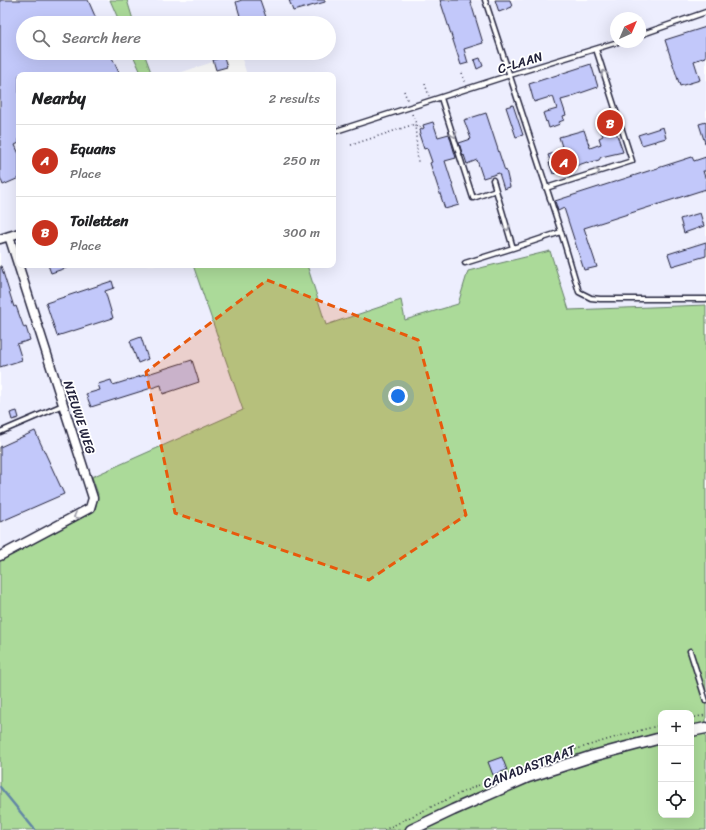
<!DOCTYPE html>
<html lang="en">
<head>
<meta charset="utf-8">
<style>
  :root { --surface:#fff; --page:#f6f6f6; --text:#202124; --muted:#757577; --line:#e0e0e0; --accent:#c8321e }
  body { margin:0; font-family:Sriracha,sans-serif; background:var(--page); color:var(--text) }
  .controls { position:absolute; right:12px; bottom:12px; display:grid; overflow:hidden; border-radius:8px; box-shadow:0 4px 16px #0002 }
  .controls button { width:36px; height:36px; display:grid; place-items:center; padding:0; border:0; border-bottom:1px solid var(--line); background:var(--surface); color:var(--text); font:20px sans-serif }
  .compass { position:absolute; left:610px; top:12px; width:36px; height:36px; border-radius:50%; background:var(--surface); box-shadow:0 4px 16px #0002; rotate:44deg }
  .you { position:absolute; left:398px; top:396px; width:14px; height:14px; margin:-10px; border:3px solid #fff; border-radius:50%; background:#1a73e8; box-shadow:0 0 0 6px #1a73e833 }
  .badge { display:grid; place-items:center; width:26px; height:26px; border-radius:50%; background:var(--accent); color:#fff; font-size:13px; font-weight:700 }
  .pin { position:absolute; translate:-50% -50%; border:2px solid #fff; box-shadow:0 1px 4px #0006 }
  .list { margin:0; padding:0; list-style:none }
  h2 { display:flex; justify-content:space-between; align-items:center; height:52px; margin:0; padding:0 16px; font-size:17px }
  h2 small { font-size:13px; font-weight:400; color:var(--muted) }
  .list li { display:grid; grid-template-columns:26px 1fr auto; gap:12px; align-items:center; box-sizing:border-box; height:72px; padding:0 16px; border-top:1px solid var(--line) }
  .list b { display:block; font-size:15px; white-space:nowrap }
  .list p { margin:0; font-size:13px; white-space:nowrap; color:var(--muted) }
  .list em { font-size:13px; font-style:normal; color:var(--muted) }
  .icon { flex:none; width:22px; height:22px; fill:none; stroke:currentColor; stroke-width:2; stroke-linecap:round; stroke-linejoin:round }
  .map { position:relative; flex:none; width:706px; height:830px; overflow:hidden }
  .search { position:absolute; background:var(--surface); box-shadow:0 4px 16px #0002; left:16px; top:16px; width:320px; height:44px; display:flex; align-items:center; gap:10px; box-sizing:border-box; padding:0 14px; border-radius:22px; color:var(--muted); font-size:15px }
  .panel { position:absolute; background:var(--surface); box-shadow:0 4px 16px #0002; left:16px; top:72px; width:320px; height:196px; border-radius:8px }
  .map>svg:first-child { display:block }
  .built { fill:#edeefe; fill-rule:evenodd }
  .green { fill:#abda99; stroke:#667e6a; fill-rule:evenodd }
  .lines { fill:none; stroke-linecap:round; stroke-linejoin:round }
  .stream { stroke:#6287a5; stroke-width:2.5 }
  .building { fill:#c2c8fa; stroke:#22223b }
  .service-casing { stroke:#22223b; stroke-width:7 }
  .minor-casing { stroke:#22223b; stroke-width:11 }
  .tertiary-casing { stroke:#22223b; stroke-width:13 }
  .path { stroke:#22223b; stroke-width:1.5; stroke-dasharray:1 3; stroke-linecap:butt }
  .service { stroke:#fff; stroke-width:4 }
  .minor { stroke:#fff; stroke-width:8 }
  .tertiary { stroke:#fff; stroke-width:10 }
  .oneway { stroke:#9c9ca7 }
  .marked { fill:#e8590c; fill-opacity:0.2; stroke:#e8590c; stroke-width:3; stroke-dasharray:8 5; stroke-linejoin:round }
  .labels { text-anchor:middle; stroke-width:3.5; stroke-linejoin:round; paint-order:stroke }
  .street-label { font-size:13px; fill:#22223b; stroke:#fff }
</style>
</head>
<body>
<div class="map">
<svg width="706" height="830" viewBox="0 0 706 830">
  <rect width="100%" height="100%" fill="#fff"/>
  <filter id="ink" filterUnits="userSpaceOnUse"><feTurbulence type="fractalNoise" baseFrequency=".025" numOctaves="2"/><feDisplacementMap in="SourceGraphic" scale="8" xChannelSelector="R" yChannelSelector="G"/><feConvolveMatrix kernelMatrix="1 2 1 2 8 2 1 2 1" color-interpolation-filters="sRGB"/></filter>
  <g filter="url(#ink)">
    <path class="built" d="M0,0H110L120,23H23V53H132L142,75H19V265H193L243,410L92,477L98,494L95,511L0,561Z
      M127,0H706V305L568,310L550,251L468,271L458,304L405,320L400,301L325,325L307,265H333V75H247L240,53H329V23H134ZM616,18H640V42H616Z
      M144,53H240L173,75H152Z"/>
    <path class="green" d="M110,0H127L134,23H120Z
      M132,53H144L152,75H142Z
      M550,251L569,310L706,305V830H0V561L95,511L98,494L92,477L243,410L193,265H307L326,325L401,300L405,320L458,304L468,271ZM661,713H691V815H661Z"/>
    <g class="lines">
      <path class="stream" d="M0,787L35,830"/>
    </g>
    <path class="building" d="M0,0H88L98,23H23V53H110L120,75H19V143L15,145L19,154V178L3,185L0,177Z
      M242,0H260L268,23H242L236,2Z
      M289,0H325V2L293,11Z
      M440,0H470L483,43L464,49L468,63L461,65Z
      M495,0H510L512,7L499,12Z
      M706,27V57L694,61L700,80L680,86L665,40Z
      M224,57L227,67L216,70L213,60Z
      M480,58L483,66L477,69L474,60Z
      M591,64L598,87L572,96V97L561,100L566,115L563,116L564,120L559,122L560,124L549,128L547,121L546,122L543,113L557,109L553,96L534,102L529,84Z
      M513,105L523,135L516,137L506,107Z
      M486,113L505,171L506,170L510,187L504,189L499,173L483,178L477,160L467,164L464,155L463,156L459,143L471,139L464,120Z
      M611,118L623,152L601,157L599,160L588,163L587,162L553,174L549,163H551L548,155L563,150L559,137L584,130L590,148L601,144L599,138L603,136L600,129L607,127L605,120Z
      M433,122L438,137L449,134L456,158L445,161L459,205L445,209L430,163L432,162L427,148L424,149L419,134H421L420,130L424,128L423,125Z
      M706,122V143H705L699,124Z
      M663,127L666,138L642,145L638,135Z
      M692,157L694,161L706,157V171H703L706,180V189L584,228L597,267L584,270L564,208L558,211L555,201Z
      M700,213L704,226L684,233L680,219Z
      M706,242V256L672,266L668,254Z
      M48,265H71L72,266L51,273Z
      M0,266H1L14,307L16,306L24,328L26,327L30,340L17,344L22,360L0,367Z
      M112,281L114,288L105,291L113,318L57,336L46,303Z
      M141,337L148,359L138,363L130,341Z
      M192,360L199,382L163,394L161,385L91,407L86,394L100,390L98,384L111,380L113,385Z
      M17,411L19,418L12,420L10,413Z
      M35,431L64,494L0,522V447Z
      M502,757L507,770L493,775L488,762Z"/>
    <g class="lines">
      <g class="service-casing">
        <path id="service" d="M485,0L561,232L579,292L591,298L600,299H706
          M640,35L706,12
          M441,98L473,198L496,190
          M333,132L510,75L618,42
          M493,180L513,248L561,232
          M546,188L632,161L596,49
          M465,263L513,248
          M0,432L63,405
          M690,651L706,701"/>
      </g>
      <g class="minor-casing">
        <path id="minor" d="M0,239L19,233
          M0,556L90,508L93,498L9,236"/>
      </g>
      <g class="tertiary-casing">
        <path id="tertiary" d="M691,731L706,728
          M411,830L453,810L528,777L593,756L661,738"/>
      </g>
      <path class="path" d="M462,73L466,84
        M425,84L429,96
        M404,91L408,102
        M412,114L417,126L419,127H423
        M351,145L415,124L418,162
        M691,718L706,715
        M384,830C417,814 450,797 484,783C541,760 601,740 661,725"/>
      <use href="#service" class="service"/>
      <use href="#minor" class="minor"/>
      <use href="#tertiary" class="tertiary"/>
    </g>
    <defs><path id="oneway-chevron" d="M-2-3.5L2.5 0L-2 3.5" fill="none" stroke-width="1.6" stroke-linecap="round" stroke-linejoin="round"/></defs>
    <g class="oneway">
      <use href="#oneway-chevron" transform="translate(604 73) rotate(-108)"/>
      <use href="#oneway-chevron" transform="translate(454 135) rotate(71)"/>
      <use href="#oneway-chevron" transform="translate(597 172) rotate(-17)"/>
      <use href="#oneway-chevron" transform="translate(507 228) rotate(74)"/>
      <use href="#oneway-chevron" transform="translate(76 516) rotate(152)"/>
    </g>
  </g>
  <path class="marked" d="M267,280L418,340L466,515L369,580L175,513L146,372Z"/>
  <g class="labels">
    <g class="street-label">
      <text transform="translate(520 62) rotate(-17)" y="5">C-LAAN</text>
      <text transform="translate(80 417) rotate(72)" y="5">NIEUWE WEG</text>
      <text transform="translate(529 766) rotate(-21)" y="5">CANADASTRAAT</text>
    </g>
  </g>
</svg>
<div class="controls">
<button>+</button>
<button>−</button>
<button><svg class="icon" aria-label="locate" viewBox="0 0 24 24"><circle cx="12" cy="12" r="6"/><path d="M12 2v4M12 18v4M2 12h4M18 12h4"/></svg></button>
</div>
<svg class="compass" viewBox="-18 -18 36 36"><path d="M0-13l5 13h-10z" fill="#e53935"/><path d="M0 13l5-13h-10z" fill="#757577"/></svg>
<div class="you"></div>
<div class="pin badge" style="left:564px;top:162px">A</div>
<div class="pin badge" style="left:610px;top:123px">B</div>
<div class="search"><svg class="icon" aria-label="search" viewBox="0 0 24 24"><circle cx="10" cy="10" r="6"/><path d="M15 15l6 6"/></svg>Search here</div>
<section class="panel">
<h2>Nearby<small>2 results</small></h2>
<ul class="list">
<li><span class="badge">A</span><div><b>Equans</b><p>Place</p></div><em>250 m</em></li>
<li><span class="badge">B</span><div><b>Toiletten</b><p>Place</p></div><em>300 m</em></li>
</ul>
</section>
</div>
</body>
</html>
